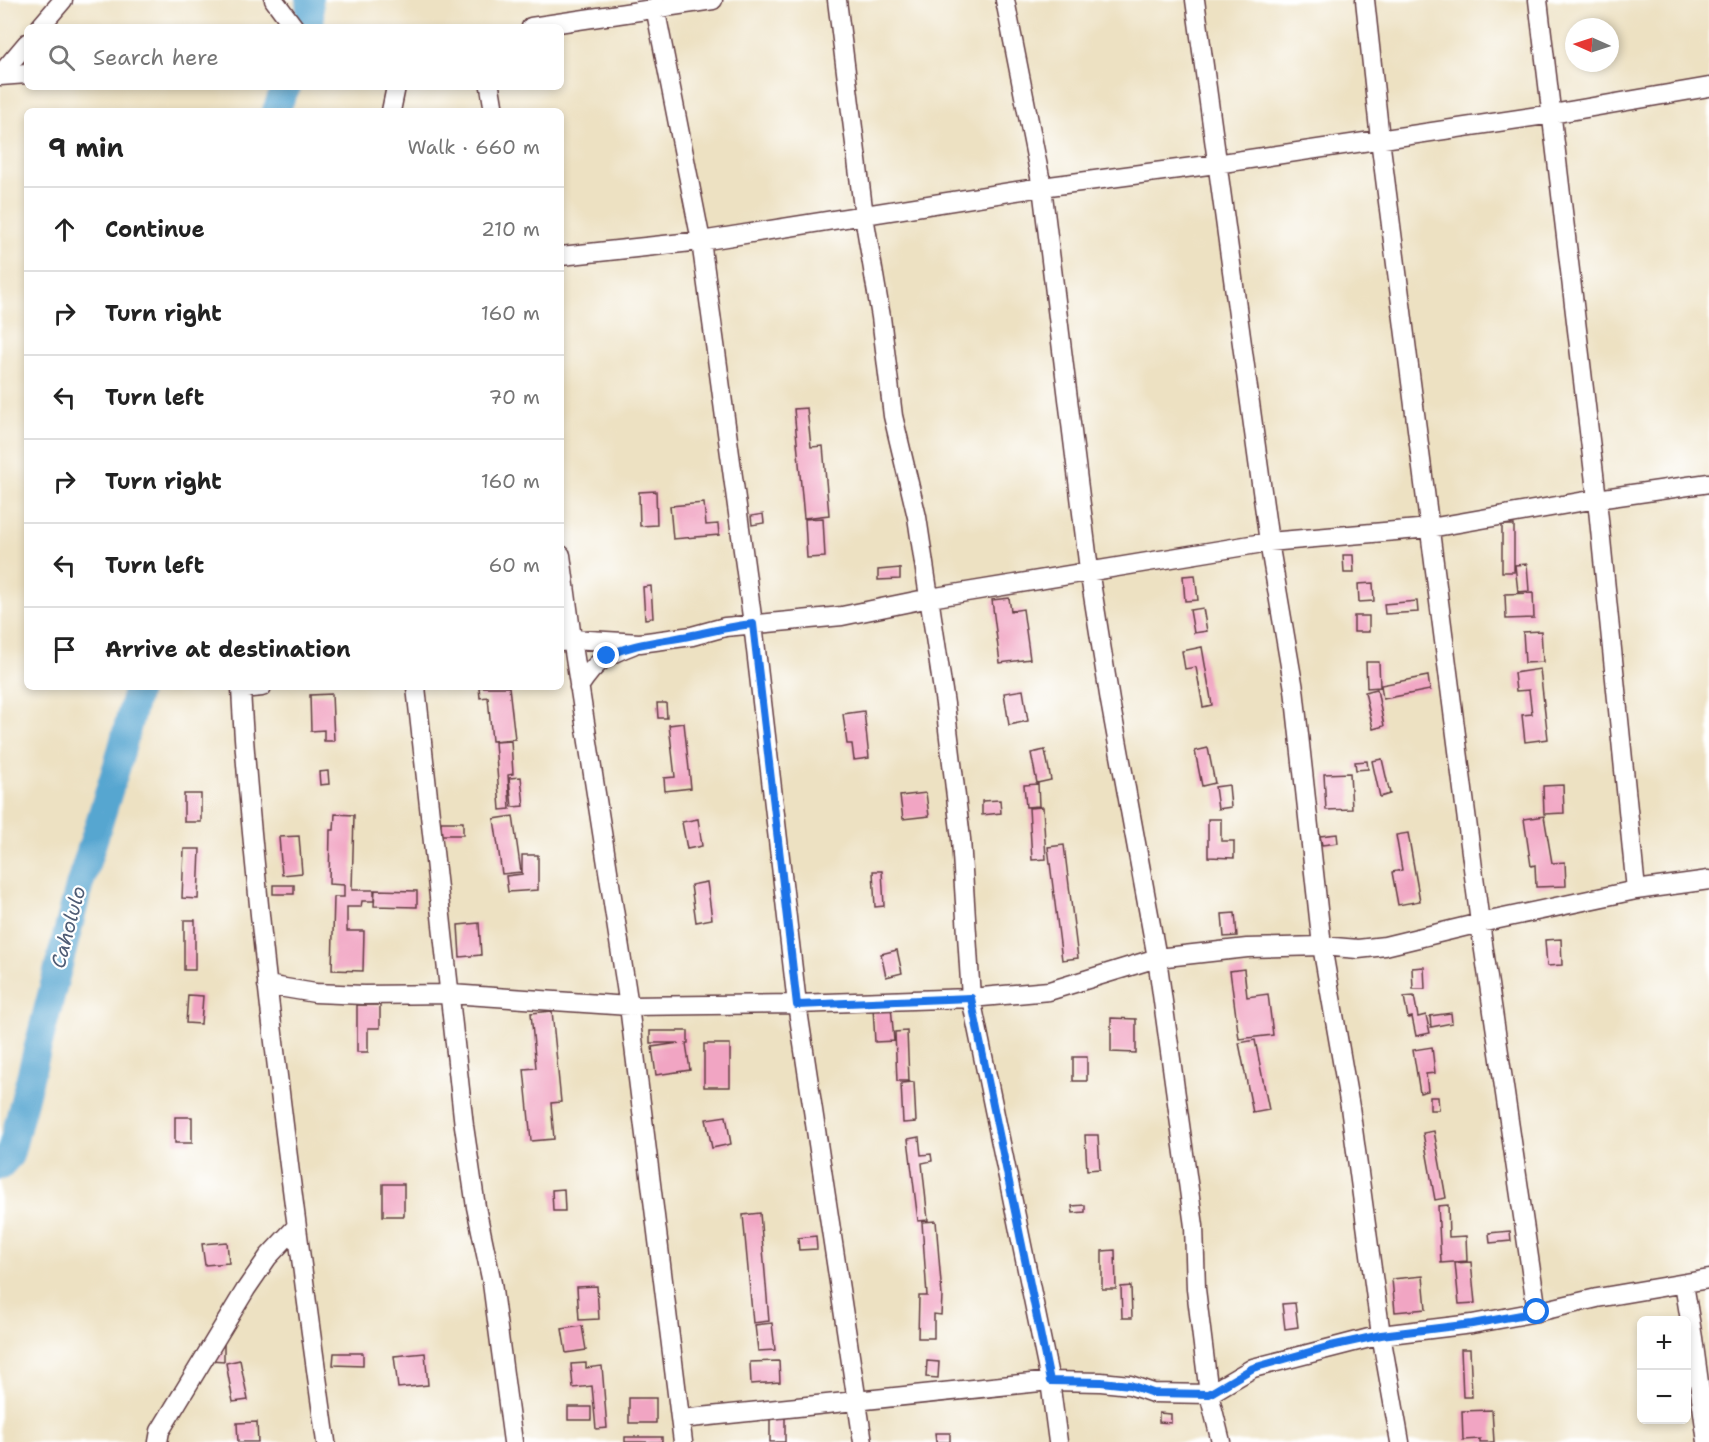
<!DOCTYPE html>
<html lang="en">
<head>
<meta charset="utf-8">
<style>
  :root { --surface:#fff; --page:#f6f6f6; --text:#222; --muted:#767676; --line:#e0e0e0 }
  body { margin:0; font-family:"Shantell Sans",sans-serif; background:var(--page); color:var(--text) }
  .controls { position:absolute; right:18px; bottom:18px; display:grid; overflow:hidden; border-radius:9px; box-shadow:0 3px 9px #0003 }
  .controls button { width:54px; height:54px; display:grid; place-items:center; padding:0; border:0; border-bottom:2px solid var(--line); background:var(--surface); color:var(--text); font:30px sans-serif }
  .compass { position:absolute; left:1565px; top:18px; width:54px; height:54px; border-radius:50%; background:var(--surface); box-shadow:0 3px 9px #0003; rotate:273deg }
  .stop { position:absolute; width:18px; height:18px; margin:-14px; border:4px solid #1a73e8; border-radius:50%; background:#fff }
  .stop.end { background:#1a73e8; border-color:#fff; box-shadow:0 2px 6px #0008 }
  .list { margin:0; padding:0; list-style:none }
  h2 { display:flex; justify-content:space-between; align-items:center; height:78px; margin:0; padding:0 24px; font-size:26px }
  h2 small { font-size:20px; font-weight:400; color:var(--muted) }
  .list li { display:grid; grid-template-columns:39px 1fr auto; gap:18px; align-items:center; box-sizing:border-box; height:84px; padding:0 24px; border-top:2px solid var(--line) }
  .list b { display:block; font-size:22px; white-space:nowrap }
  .list em { font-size:20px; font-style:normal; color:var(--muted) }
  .icon { flex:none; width:33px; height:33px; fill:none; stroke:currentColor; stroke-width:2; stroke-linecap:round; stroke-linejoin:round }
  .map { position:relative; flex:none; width:1709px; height:1442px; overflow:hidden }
  .search { position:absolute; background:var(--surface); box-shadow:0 3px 9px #0003; left:24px; top:24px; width:540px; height:66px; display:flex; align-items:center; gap:15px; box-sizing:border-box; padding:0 21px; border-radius:9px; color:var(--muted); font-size:22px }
  .panel { position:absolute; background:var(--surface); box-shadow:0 3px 9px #0003; left:24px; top:108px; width:540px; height:582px; border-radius:9px }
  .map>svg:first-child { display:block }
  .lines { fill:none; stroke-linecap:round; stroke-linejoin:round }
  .river { stroke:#56a6d0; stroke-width:28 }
  .building { fill:#f1a5c3 }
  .minor-casing { stroke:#623c42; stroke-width:21 }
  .minor { stroke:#fff; stroke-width:18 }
  .route { stroke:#1a73e8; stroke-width:8 }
  .labels { text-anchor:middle; stroke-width:4.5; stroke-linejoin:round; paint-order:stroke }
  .water-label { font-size:20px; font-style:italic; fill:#4f5c75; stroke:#fff }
</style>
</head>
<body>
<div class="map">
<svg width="1709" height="1442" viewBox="0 0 1709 1442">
  <rect width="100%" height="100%" fill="#fff"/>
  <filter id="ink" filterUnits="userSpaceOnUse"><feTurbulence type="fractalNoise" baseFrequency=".0167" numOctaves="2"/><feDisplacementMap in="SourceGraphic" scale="12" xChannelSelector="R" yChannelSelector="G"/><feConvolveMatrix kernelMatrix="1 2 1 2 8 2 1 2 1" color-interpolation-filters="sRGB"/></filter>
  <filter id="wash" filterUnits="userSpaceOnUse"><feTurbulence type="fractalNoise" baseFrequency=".008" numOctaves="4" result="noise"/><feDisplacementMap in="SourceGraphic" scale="24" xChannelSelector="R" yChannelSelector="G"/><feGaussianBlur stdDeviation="1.35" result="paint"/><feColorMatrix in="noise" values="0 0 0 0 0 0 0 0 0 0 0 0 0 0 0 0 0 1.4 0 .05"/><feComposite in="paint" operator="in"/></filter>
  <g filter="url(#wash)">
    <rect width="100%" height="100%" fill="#ede1c2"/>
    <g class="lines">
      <path class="river" d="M309,0L311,27
        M276,111L284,90L287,87
        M0,1166L10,1155L79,887L119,759L138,687"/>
    </g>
    <g id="blocks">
      <path class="building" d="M807,408L811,447L823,446L829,515L804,518L794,409Z
        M656,491L657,525L640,526L639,492Z
        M704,503L706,525L718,524L719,535L673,539L670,506Z
        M763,514L764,523L752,525L751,516Z
        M823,518L825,557L807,558L805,519Z
        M1502,525H1514V572H1502Z
        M1343,555H1353L1354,573H1344Z
        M1527,564L1529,591L1518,592L1515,565Z
        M900,568V579L878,580V570Z
        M1195,575L1198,600L1185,601L1183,576Z
        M1373,583L1374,601L1359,602L1358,584Z
        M651,586L653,618L645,619L643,587Z
        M1533,593L1534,618L1506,619L1505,594Z
        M1009,598L1011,611L1023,609L1030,659L1000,663L992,600Z
        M1417,601L1418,612L1385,614L1384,604Z
        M1203,608L1207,631L1194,633L1190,610Z
        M1354,616H1369V632H1354Z
        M1541,631L1543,662L1525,663L1523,632Z
        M1202,647L1212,705L1203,707L1196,667L1185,669L1182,651Z
        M1366,662H1379L1380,687L1367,688Z
        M1540,669L1548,739L1525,742L1522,715L1532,714L1529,690L1516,691L1514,673Z
        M1428,676L1430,690L1383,699L1381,685Z
        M479,687H509L515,739L492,741L488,697L480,698Z
        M1377,689L1384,726L1373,729L1365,692Z
        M1023,690L1028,721L1009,725L1004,693Z
        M332,694L334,741H324V730L311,731L310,695Z
        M657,703H666L667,718H658Z
        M864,711L869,758L854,760L852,744H847L843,714Z
        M684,723L691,788L665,791L664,778L675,777L669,725Z
        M511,741L513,774L508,775L510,809L500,810L495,742Z
        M1208,748L1215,783L1202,786L1195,751Z
        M1045,750L1051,780L1037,783L1031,753Z
        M1382,759L1390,794L1380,797L1372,761Z
        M1367,761L1368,769L1356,770L1355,762Z
        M328,771L329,784L320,785L319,772Z
        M1350,773L1352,809L1326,810L1324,774Z
        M521,777L524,806L512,807L509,778Z
        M1038,784L1039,806L1026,807L1024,785Z
        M1229,785L1231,807L1218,809L1215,787Z
        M1563,785L1564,813L1544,814L1543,786Z
        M926,793L929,816L903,819L900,796Z
        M184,794H201V822H184Z
        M1000,800L1001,813L982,815V801Z
        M1043,807L1046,859L1032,860L1029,808Z
        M335,814L354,815L352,890H374V901H362L361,907H347V931H364L363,971L332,970L334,897H344V885L329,884L330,830H334Z
        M513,816L521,872L502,874L494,819Z
        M1544,816L1552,863L1565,862L1566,886L1536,887L1535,865L1531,866L1524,819Z
        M698,819L702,846L687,849L682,822Z
        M1208,819H1221V841H1234V858L1208,857Z
        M441,822H463V835H440Z
        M1408,833L1420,901L1398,905L1392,872L1402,870L1396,835Z
        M1337,834L1338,843L1322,845L1320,836Z
        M299,836L302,873L282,875L279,837Z
        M1064,845L1078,958L1062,960L1048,847Z
        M184,849H200L198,899L182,898Z
        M522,855H538V890L508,892L506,876L522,874Z
        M873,871H882L884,906L875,907Z
        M707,882L712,919L696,922L691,885Z
        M273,885H294V894H273Z
        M375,890L417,891V907L374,906Z
        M1235,913L1237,936L1224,937L1222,914Z
        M184,920H195V970H184Z
        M479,923L481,955L460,957L458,925Z
        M1561,939L1562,965L1547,966L1545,940Z
        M897,950L902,973L886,977L881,954Z
        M1424,967L1425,989H1413L1412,968Z
        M1244,969L1247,997L1268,994L1273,1035L1239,1039L1230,971Z
        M188,995L203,996L201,1024L186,1023Z
        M1414,996L1418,1017L1426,1015L1430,1033L1416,1036L1412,1017L1408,1018L1404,997Z
        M357,1005H380V1028H368V1052H357Z
        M891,1006L894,1041L875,1042L873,1007Z
        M552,1011L561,1102L551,1103L554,1139L531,1141L524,1069L536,1068L531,1013Z
        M1451,1013L1452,1023L1431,1027L1430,1016Z
        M1111,1018L1136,1019V1053L1111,1052Z
        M650,1031H688V1043H686L690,1070L656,1075L652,1047L679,1043H650Z
        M907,1031L909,1081H897L895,1032Z
        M1255,1040L1269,1110L1253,1113L1239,1043Z
        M704,1044H730V1087H704Z
        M1432,1047L1435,1073L1426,1074L1428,1091L1420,1093L1413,1050Z
        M1073,1057H1087V1081H1073Z
        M914,1082L916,1122L903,1123L901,1083Z
        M1430,1097H1438L1439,1110H1430Z
        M726,1116L731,1144L712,1148L706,1119Z
        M175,1117H192V1143H175Z
        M1434,1131L1446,1198L1435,1200L1423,1133Z
        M1085,1135H1098L1100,1169L1087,1170Z
        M919,1137L921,1155L931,1154L932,1161L922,1163L928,1220L918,1221L908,1139Z
        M383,1184H404V1216H383Z
        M564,1189L565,1211H553L552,1190Z
        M1085,1205V1212L1073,1213L1072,1206Z
        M1448,1205L1449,1237L1466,1236L1467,1261L1441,1263L1438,1206Z
        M760,1213L769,1321L753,1323L743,1215Z
        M936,1221L942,1296L941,1315L934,1314V1338H918L919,1296H927L922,1222Z
        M1510,1231L1511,1241L1490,1243L1489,1233Z
        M816,1236L817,1249L799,1250L798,1238Z
        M227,1242L229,1263L205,1265L202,1244Z
        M1115,1250L1116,1289H1102V1251Z
        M1471,1262L1475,1303L1459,1304L1455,1263Z
        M1423,1276L1426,1309L1395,1312L1392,1279Z
        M597,1286L599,1319L579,1320L577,1287Z
        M1131,1286L1132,1318H1122L1121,1287Z
        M1295,1303L1298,1327L1285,1329L1282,1304Z
        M772,1323L775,1350L758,1351L755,1325Z
        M582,1326L586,1350L566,1353L562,1329Z
        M211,1328H224V1361L210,1360Z
        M1461,1349H1470L1472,1397H1463Z
        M334,1353H363V1366L333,1365Z
        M425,1353L428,1385L398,1388L394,1356Z
        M240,1360L248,1400L233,1402L226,1363Z
        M779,1361L780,1382L751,1384L750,1362Z
        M927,1361L939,1362L938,1378L926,1377Z
        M586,1363V1368L602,1366L607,1428L596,1429L592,1386L573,1388L571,1364Z
        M629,1398H656V1423H629Z
        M568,1407H591V1420H568Z
        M1492,1410L1494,1442H1480V1439L1463,1440L1462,1411Z
        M1159,1413L1171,1414V1423L1159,1422Z
        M770,1415H785V1442H770Z
        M257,1422L258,1442H238L237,1423Z
        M935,1433H950V1442H936Z
        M625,1437H662V1442H625Z"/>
    </g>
  </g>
  <g filter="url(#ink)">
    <use href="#blocks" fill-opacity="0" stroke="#623c42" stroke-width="1.5"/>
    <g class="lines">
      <g class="minor-casing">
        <path id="minor" d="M274,0L294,27
          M837,0L864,216L881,317L893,416L917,517L945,704L961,839L971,998L1049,991L1157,958L1247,948L1322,946L1358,949L1385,946L1480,923L1636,890L1709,880
          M1005,0L1042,187L1089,570L1110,701L1157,958L1194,1226L1196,1289L1209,1394L1221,1442
          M1195,0L1269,542L1294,689L1322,946L1350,1107L1381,1335L1400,1442
          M1365,0L1380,139L1480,923L1537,1312
          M1538,0L1597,499L1636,890
          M655,7L701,241L753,624L797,1004L863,1442
          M40,27L63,0
          M531,27L713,0
          M0,75L27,43
          M0,76L27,74
          M490,87L494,111
          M391,111L396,87
          M561,256L701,241L1042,187L1216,164L1552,114L1709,87
          M561,555L572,639L629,1006L683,1442
          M561,642L572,639L640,643L692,636L725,627L842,616L930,598L1269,542L1430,528L1597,499L1709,483
          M241,687C244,760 252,832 259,905C277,1084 301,1263 326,1442
          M416,687L464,1126L476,1207L492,1283L513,1442
          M579,687C595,662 606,655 633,645
          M241,689L262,687
          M267,985L315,993L364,995L451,994L629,1006L797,1004L971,998L1050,1381L1101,1382L1130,1385L1153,1393L1209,1394L1253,1368L1381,1335L1472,1324L1537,1312L1597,1298L1709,1279
          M1684,1284L1693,1338L1707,1442
          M681,1419L1050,1381L1058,1442
          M158,1442L160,1431L246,1289L268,1257L296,1227"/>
      </g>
      <use href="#minor" class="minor"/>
    </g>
  </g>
  <g class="lines" filter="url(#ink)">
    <path class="route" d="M607,656C636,642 662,642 693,635C713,631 732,626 753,624L797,1005L971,998L1050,1381L1101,1382L1130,1385L1153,1393L1209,1394L1253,1368L1331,1346L1381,1335L1472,1324L1537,1312"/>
  </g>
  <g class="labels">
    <g class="water-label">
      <text transform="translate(68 927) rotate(-75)" y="7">Caholulo</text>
    </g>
  </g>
</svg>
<div class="controls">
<button>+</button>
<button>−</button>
</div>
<svg class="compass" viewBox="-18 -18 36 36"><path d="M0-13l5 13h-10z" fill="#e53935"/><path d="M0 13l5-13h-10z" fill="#767676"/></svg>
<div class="stop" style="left:1537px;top:1312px"></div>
<div class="stop end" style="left:607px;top:656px"></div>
<div class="search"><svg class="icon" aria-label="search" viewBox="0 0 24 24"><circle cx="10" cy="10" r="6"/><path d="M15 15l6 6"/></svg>Search here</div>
<section class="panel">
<h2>9 min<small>Walk · 660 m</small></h2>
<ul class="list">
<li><svg class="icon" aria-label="ahead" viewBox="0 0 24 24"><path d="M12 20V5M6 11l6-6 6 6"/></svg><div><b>Continue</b></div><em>210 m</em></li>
<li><svg class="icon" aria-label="right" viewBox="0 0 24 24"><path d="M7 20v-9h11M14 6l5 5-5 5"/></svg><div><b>Turn right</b></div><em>160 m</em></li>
<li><svg class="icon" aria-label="left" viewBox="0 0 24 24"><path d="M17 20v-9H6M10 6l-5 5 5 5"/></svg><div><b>Turn left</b></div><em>70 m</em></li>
<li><svg class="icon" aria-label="right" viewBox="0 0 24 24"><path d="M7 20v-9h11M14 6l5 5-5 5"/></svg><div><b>Turn right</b></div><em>160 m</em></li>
<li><svg class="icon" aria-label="left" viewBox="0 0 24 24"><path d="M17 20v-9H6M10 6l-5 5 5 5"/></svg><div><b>Turn left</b></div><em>60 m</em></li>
<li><svg class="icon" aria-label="arrive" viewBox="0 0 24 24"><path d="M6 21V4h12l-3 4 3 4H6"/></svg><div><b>Arrive at destination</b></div></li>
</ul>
</section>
</div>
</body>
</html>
